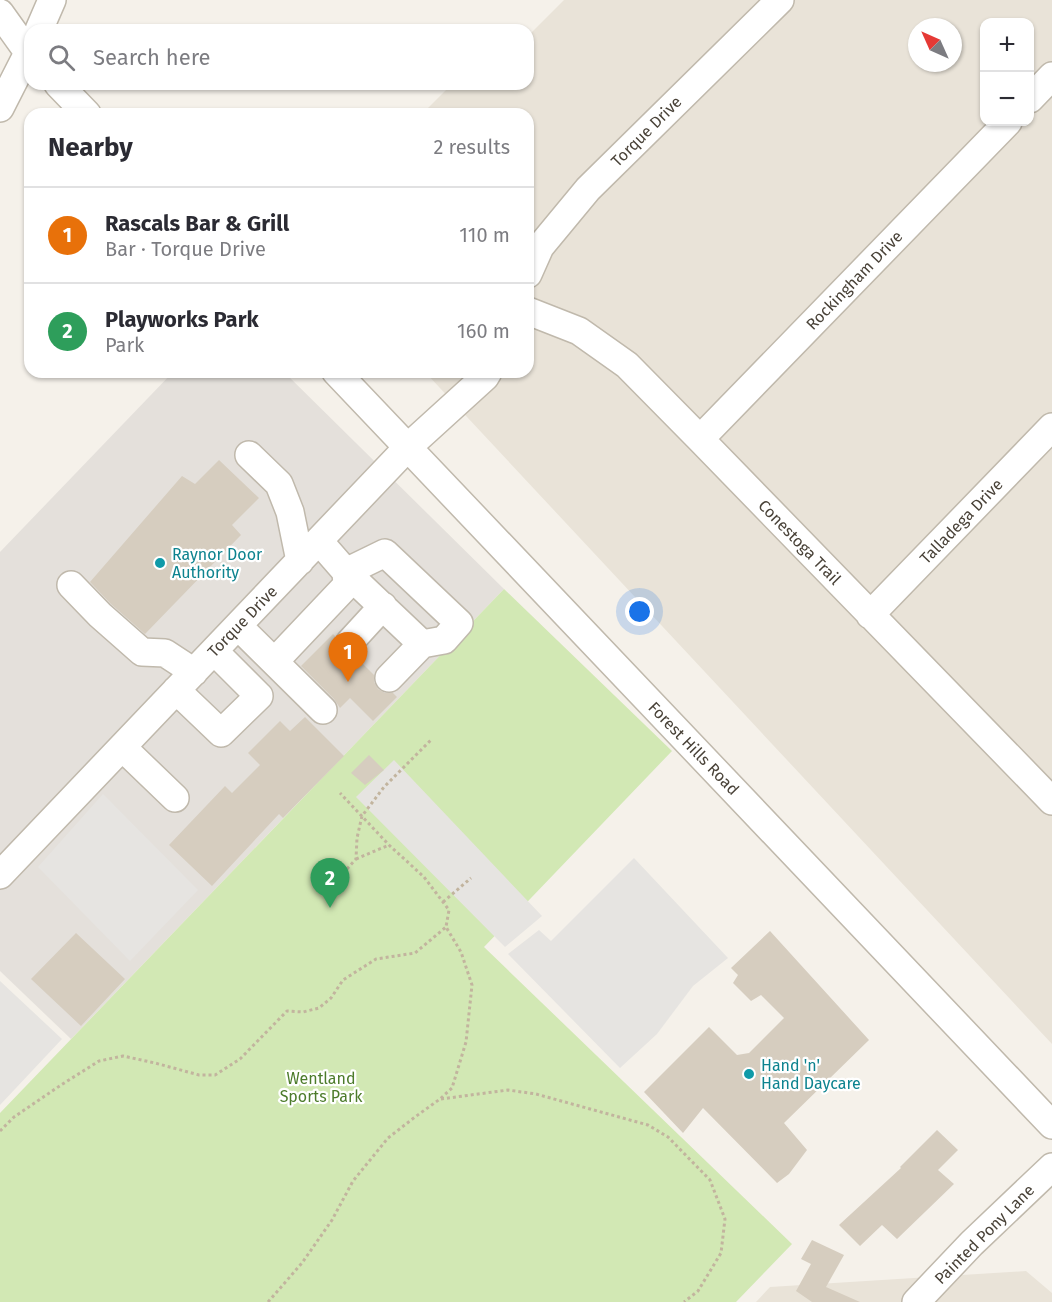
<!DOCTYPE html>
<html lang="en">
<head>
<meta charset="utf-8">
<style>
  :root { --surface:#fff; --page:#f2f2f3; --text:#2b2b33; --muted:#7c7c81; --line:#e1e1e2; --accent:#f7381e }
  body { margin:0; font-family:"Fira Sans",sans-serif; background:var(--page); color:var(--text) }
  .controls { position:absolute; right:18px; top:18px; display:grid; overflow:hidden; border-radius:12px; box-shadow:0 2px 4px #0004 }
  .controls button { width:54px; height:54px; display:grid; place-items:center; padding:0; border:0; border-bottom:2px solid var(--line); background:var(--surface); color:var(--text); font:30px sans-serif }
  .compass { position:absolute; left:908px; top:18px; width:54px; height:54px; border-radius:50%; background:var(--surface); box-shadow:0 2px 4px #0004; rotate:315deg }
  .you { position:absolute; left:640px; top:612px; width:21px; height:21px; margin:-15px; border:4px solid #fff; border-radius:50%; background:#1a73e8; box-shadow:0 0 0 9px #1a73e833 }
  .badge { display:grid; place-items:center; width:39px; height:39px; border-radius:50%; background:var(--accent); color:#fff; font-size:20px; font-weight:700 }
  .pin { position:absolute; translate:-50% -50px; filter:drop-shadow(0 2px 3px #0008) }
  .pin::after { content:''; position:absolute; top:32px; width:21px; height:18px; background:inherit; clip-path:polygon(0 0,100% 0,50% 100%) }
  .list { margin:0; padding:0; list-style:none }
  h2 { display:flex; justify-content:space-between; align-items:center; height:78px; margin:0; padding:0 24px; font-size:26px }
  h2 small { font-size:20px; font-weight:400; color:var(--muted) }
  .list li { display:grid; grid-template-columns:39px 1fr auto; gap:18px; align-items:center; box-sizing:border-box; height:96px; padding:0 24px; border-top:2px solid var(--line) }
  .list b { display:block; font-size:22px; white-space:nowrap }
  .list p { margin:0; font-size:20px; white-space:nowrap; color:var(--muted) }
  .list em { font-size:20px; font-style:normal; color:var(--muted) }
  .icon { flex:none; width:33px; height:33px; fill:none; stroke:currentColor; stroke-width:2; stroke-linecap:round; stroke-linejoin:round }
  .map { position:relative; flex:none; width:1052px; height:1302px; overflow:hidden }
  .search { position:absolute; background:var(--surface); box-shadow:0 2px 4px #0004; left:24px; top:24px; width:510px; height:66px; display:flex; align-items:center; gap:15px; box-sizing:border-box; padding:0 21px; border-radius:18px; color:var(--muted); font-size:22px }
  .panel { position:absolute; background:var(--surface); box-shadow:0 2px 4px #0004; left:24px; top:108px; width:510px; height:270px; border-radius:18px }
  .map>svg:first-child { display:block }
  .residential { fill:#e9e3d8; fill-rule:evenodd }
  .industrial { fill:#e4e0db }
  .green { fill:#d2e8b4 }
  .parking { fill:#e6e4e1 }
  .building { fill:#d6cdbf }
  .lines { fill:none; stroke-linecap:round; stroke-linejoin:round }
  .minor-casing { stroke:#c0b9ac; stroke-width:30 }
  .path { stroke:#c2b49e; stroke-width:3; stroke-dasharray:3 3; stroke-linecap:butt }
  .minor { stroke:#fff; stroke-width:27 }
  .culture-dot { fill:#0f9aa8; stroke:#fff; stroke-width:2 }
  .labels { text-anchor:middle; stroke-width:4.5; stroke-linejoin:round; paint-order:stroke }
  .street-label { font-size:16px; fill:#494238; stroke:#fff }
  .culture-label { font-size:16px; fill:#0d838f; stroke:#fff; text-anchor:start }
  .park-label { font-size:16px; fill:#4c7b2b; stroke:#fff }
</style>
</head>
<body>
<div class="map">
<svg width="1052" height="1302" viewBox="0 0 1052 1302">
  <rect width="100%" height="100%" fill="#f5f1ea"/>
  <path class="residential" d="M564,0H1052V1044L425,372H528V114H422L452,84H528V36ZM984,22H1030V122H984ZM917,27H953V63H917Z
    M1026,1271L1052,1293V1302H756L770,1287Z"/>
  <path class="industrial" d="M173,372H284L504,589L71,1039L0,971V552Z"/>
  <path class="green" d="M504,589L672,751L484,947L792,1244L736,1302H0V1113Z"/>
  <path class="parking" d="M394,760L542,916L505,947L356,797Z
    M103,794L198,890L130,961L38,867Z
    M634,858L728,958L693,986L657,1034L620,1068L508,954L539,930L551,941Z
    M0,981L62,1039L0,1105Z"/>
  <path class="building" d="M219,460L259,498L232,525L241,535L145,634L111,604L90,582L182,476L195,484Z
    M333,634L336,637L335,647L339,653L347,657H356L374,675V682L378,689L385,693H393L397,697L373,721L350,698L340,708L334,699L301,666Z
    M305,717L344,756L283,818L279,814L212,886L169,845L225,786L232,793L260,765L248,753L280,721L290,731Z
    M369,755L384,770L365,785L351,773Z
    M770,931L869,1040L784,1123L807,1150L789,1174L777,1183L703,1108L683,1133L644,1092L709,1027L737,1055L749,1053L784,1018L761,995L751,1001L733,983L738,975L731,968Z
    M76,933L125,979L81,1026L31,979Z
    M937,1130L958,1150L938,1170L954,1184L897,1239L882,1225L860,1246L839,1225L901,1168L900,1167Z
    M812,1240L844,1255L826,1287L860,1302H812L796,1291L811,1264L801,1259Z"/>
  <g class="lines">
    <g class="minor-casing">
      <path id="minor" d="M0,13L30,55
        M39,30L52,0
        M58,84L87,114
        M1030,99L1052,76
        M0,108L30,49
        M528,274L540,247L588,189L780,0
        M528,311L579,331L627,365L700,439L1052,801
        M336,372L1052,1125
        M700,439L1008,122
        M249,455L279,484L290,512L300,561
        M319,541L346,572L422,644L444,640L459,623L385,553L346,572
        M71,585L100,615L142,652L165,653L194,672
        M870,615L1052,427
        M238,626L323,710
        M350,642L383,606
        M275,661L347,585L346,572
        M389,678L422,644
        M176,690L221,733L259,696L214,651
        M122,747L175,798
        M0,875L408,447L485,377L488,372
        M916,1302L972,1243L1052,1167"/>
    </g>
    <path class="path" d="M356,859L389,845
      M339,878L356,859L357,838L362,816L384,787L431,740
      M443,902L471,878
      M441,1099L508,1090L536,1094L648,1125L668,1137L710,1180L725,1219L721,1253L698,1291L684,1302
      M0,1131L14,1117L61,1085L99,1061L123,1056L155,1063L199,1075H215L240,1059L287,1011L303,1012L319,1008L331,998L343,980L376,959L415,953L446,927
      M268,1302L302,1263L332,1220L353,1181L388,1138L415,1117L440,1099L452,1088L466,1042L472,985L461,952L446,927L449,910L424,877L389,845L340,793"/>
    <use href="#minor" class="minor"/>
  </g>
  <g class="culture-dot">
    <circle cx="160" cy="563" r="6"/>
    <circle cx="749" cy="1074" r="6"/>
  </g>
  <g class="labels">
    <g class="street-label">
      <text transform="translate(646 131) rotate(-45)" y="6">Torque Drive</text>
      <text transform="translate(854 280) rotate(-46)" y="6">Rockingham Drive</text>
      <text transform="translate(961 521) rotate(-46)" y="6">Talladega Drive</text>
      <text transform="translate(800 542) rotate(46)" y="6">Conestoga Trail</text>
      <text transform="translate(242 621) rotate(-46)" y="6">Torque Drive</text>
      <text transform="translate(694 748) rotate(46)" y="6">Forest Hills Road</text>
      <text transform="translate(984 1234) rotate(-45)" y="6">Painted Pony Lane</text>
    </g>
    <g class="culture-label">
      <text x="172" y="560">Raynor Door<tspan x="172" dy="18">Authority</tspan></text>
      <text x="761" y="1071">Hand 'n'<tspan x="761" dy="18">Hand Daycare</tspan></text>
    </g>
    <g class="park-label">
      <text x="321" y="1084">Wentland<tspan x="321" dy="18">Sports Park</tspan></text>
    </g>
  </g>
</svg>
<div class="controls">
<button>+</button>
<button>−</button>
</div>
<svg class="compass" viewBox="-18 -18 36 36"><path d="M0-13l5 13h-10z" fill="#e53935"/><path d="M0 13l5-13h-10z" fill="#7c7c81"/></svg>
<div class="you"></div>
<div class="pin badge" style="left:348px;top:682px;background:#e8710a">1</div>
<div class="pin badge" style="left:330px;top:908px;background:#2e9e5b">2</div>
<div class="search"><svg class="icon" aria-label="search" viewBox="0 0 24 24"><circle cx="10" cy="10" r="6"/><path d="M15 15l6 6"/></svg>Search here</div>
<section class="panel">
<h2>Nearby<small>2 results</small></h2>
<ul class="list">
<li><span class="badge" style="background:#e8710a">1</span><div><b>Rascals Bar &amp; Grill</b><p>Bar · Torque Drive</p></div><em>110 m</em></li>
<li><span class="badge" style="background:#2e9e5b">2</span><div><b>Playworks Park</b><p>Park</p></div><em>160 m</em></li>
</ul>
</section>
</div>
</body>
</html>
